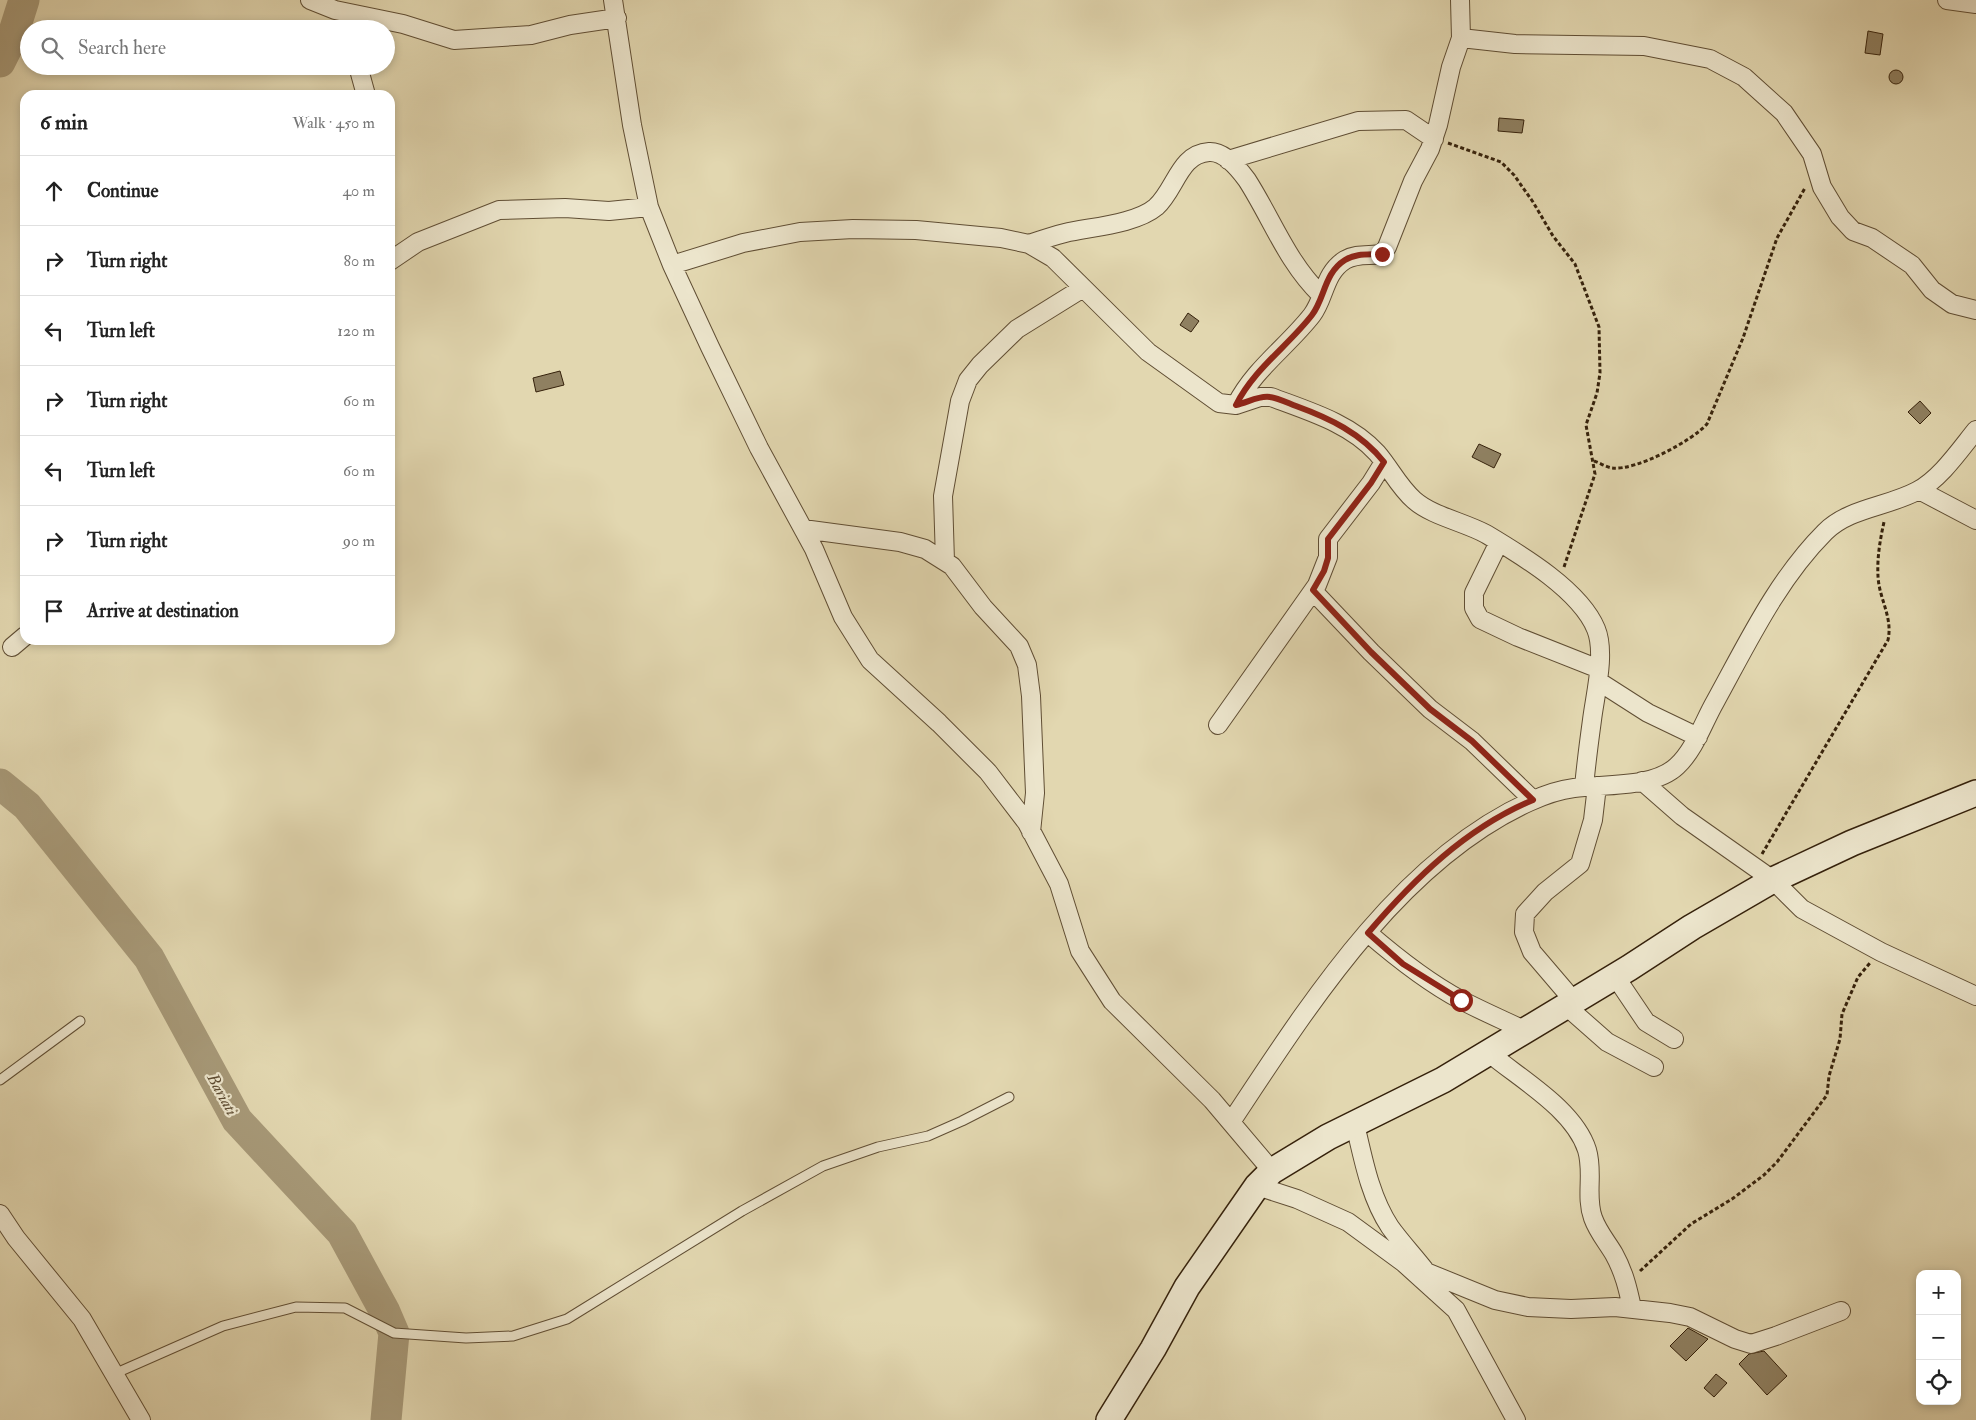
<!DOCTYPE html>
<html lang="en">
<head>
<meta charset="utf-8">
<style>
  :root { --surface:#fff; --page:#f2f2f2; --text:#222; --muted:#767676; --line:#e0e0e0 }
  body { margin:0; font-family:"IM FELL Double Pica",serif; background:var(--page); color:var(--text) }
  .controls { position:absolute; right:15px; bottom:15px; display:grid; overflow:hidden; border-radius:10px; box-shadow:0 2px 8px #0003 }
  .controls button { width:45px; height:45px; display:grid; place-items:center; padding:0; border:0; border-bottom:1px solid var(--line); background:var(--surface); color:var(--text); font:25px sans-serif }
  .stop { position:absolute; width:15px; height:15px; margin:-11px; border:4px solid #8f2418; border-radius:50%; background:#fff }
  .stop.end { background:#8f2418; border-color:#fff; box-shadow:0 1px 5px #0008 }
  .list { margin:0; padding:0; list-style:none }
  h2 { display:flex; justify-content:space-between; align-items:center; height:65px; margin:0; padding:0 20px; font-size:21px }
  h2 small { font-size:16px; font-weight:400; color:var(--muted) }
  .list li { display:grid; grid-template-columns:32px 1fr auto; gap:15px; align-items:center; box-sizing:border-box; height:70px; padding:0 20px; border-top:1px solid var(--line) }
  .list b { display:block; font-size:19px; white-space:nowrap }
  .list em { font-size:16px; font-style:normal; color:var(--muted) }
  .icon { flex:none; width:28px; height:28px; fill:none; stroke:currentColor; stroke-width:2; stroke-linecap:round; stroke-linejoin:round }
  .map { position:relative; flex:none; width:1976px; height:1420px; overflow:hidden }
  .search { position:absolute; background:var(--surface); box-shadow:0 2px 8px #0003; left:20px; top:20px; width:375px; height:55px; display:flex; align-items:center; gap:12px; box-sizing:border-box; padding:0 18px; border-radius:28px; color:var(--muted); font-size:19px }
  .panel { position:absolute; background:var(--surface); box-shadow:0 2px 8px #0003; left:20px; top:90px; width:375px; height:555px; border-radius:15px }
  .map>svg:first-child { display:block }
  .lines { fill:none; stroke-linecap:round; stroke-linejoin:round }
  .river { stroke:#a79978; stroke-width:31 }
  .building { fill:#8f8061; stroke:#35210b }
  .lane-casing { stroke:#604e34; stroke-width:11 }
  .street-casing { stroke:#604e34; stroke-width:20 }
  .secondary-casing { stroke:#35210b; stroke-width:28 }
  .path { stroke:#35210b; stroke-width:3; stroke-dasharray:4 2.5; stroke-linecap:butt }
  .lane { stroke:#ece5cc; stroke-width:9 }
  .street { stroke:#ece5cc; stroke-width:18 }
  .secondary { stroke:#ece5cc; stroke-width:25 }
  .route { stroke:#8f2418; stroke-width:6 }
  .labels { text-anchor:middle; stroke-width:4.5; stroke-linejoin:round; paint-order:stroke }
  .water-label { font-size:16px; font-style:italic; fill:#5d4b31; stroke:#ece5cc }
</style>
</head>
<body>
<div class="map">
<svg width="1976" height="1420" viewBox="0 0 1976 1420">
  <rect width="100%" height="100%" fill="#e2d7b0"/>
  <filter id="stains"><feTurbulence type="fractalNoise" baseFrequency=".004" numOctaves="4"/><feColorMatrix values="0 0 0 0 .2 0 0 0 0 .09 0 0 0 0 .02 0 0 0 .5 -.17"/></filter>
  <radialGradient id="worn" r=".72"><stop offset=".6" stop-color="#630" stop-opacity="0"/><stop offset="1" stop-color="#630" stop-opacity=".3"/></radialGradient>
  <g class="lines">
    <path class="river" d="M0,62L12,38L24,0
      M0,784L27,806L149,958L237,1120L342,1233L385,1312L394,1333L386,1420"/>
  </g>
  <path class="building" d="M1868,31L1883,34L1880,55L1865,53Z
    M1889 77a7 7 0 1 1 14 0a7 7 0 1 1-14 0Z
    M1499,118L1524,120L1522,133L1498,131Z
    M1188,313L1199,321L1191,332L1180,325Z
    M560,371L564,385L536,392L533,378Z
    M1920,401L1931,413L1920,424L1908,412Z
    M1479,444L1501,454L1494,468L1472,457Z
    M1688,1328L1708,1339L1686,1361L1670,1346Z
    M1764,1351L1787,1376L1767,1395L1739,1364L1749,1354Z
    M1716,1374L1727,1383L1714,1397L1704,1388Z"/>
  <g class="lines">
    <g class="lane-casing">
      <path id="lane" d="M0,1080L80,1021
        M114,1374L223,1326L296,1307L345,1308L394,1333L466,1338L513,1336L567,1319L742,1211L823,1166L878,1147L928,1136L962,1121L1009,1097"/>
    </g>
    <g class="street-casing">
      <path id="street" d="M310,0L335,10L403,24L454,40L531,35L570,25L617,18
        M613,0L632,125L649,207L672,265L710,347L759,448L814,549L843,617L870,660L939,723L988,772L1027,823L1059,884L1080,951L1112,1001L1212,1100L1272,1171
        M1947,0L1976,4
        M1461,38L1515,44L1644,46L1710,59L1744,77L1784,113L1812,154L1822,187L1840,217L1853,231L1872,238L1912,265L1932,290L1952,304L1976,310
        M358,66L366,95
        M1228,160L1358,121L1406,120L1434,139
        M1029,244C1041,240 1053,236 1065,233C1091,227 1136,224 1156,207C1176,189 1179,154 1209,152C1224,151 1239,169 1247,180C1272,219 1287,262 1321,295
        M390,261L418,242L499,210L565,208L609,211L649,207
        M672,265L743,243L800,232L853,229L916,230L1001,238L1029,244L1053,258L1148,352L1219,403L1236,405L1260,397H1271C1308,411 1350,423 1377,453C1390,468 1399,487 1414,500C1432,516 1464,522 1486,534C1521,555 1580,590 1596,629C1606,653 1595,695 1592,720C1589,742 1586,765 1584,787
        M1236,405C1254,369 1288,346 1312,315C1325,298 1324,273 1345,260C1356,253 1369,256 1382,254L1387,247L1413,181L1430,149L1438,125L1451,67L1461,38L1460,0
        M1919,490L1976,520
        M803,529L900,542L925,549L952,566L983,607L1019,646L1027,665L1031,696L1035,793L1031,832
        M1499,542L1474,593V608L1480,619L1518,637L1599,669
        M945,561L943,496L960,401L968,380L980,365L1017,329L1083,288
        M1313,591L1371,652L1430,709L1472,741L1533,800
        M12,647L25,636
        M1598,681L1648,713L1698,737
        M1218,725L1317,585L1328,557V539L1371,483L1384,462
        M1642,781L1682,816L1773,880L1802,909L1881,952L1976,996
        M1368,933C1397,958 1427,982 1461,1000C1482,1011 1503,1020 1524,1030
        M1615,976L1646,1022L1674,1039
        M1573,1000L1532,952L1524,932L1525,914L1545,892L1580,864L1593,820L1597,786
        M1565,1005L1607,1042L1654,1067
        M1488,1052C1520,1079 1574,1109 1587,1150C1594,1173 1585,1196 1593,1218C1598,1232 1607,1242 1614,1254C1624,1272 1628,1289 1632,1308
        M1231,1122C1308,1006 1398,862 1529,802C1544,795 1558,790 1574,788C1605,784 1654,788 1677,766C1695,749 1703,723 1715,702C1747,644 1777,580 1825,532C1849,508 1887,507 1917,491C1940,479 1959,451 1976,430
        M1355,1124C1363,1158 1370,1197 1390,1227C1400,1241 1413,1255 1424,1269
        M1257,1186L1297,1199L1348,1222L1404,1263L1456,1310L1516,1420
        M0,1214L16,1238L82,1319L141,1420
        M1404,1263L1495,1300L1528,1307L1571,1309L1615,1307L1670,1313L1690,1317L1735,1339L1751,1344L1776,1336L1841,1311"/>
    </g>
    <g class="secondary-casing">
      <path id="secondary" d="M1109,1420L1153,1349L1187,1287L1257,1186L1272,1171L1328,1137L1443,1080L1629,968L1692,927L1773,880L1852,843L1976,793"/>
    </g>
    <path class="path" d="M1448,143L1501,162L1514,175L1533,202L1553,236L1575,264L1599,327L1600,373L1597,393L1586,425L1595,474L1564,567
      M1594,461C1600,463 1606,467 1612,468C1636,471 1692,441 1707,424L1743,338L1777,238L1805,188
      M1762,854L1888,640C1893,617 1879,599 1878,576C1877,558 1880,540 1884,522
      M1640,1271L1691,1224L1732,1199L1764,1175L1777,1162L1827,1095L1829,1076L1840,1039L1842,1014L1858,977L1870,963"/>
    <use href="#lane" class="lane"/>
    <use href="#street" class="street"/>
    <use href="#secondary" class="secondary"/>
  </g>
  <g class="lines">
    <path class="route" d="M1382,254C1369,255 1356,253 1345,260C1324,273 1325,298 1312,315C1288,346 1254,369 1236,405C1247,403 1259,395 1270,397C1278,398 1288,403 1296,406C1329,418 1361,433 1384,462L1371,483L1328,539V558L1324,571L1313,590L1371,652L1430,709L1472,741L1533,800C1466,828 1414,879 1368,933L1403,964L1461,1000"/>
  </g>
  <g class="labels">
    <g class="water-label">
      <text transform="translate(223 1094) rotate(61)" y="6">Bariati</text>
    </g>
  </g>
  <rect width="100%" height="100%" filter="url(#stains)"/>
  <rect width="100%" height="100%" fill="url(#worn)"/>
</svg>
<div class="controls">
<button>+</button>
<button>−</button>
<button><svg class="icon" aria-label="locate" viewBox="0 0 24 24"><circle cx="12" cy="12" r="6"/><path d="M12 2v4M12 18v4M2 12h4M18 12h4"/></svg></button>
</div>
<div class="stop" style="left:1461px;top:1000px"></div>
<div class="stop end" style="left:1382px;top:254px"></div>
<div class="search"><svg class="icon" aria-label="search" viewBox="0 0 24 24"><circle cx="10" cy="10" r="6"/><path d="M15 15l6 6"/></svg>Search here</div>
<section class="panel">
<h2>6 min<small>Walk · 450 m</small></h2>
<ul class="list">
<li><svg class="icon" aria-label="ahead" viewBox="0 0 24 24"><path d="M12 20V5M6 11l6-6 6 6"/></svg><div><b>Continue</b></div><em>40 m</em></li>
<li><svg class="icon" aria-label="right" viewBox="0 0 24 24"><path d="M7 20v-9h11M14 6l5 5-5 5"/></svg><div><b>Turn right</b></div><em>80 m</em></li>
<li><svg class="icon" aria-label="left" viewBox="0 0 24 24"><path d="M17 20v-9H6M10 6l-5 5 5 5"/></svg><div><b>Turn left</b></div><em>120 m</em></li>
<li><svg class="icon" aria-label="right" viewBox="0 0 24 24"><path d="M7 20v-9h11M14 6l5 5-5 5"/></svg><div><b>Turn right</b></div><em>60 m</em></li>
<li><svg class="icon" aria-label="left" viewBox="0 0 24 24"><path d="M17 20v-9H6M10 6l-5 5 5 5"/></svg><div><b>Turn left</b></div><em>60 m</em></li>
<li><svg class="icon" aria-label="right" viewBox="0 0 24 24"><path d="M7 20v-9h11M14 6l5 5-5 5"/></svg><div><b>Turn right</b></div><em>90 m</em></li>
<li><svg class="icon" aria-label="arrive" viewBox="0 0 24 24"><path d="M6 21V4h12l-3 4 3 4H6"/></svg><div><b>Arrive at destination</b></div></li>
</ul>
</section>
</div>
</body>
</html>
